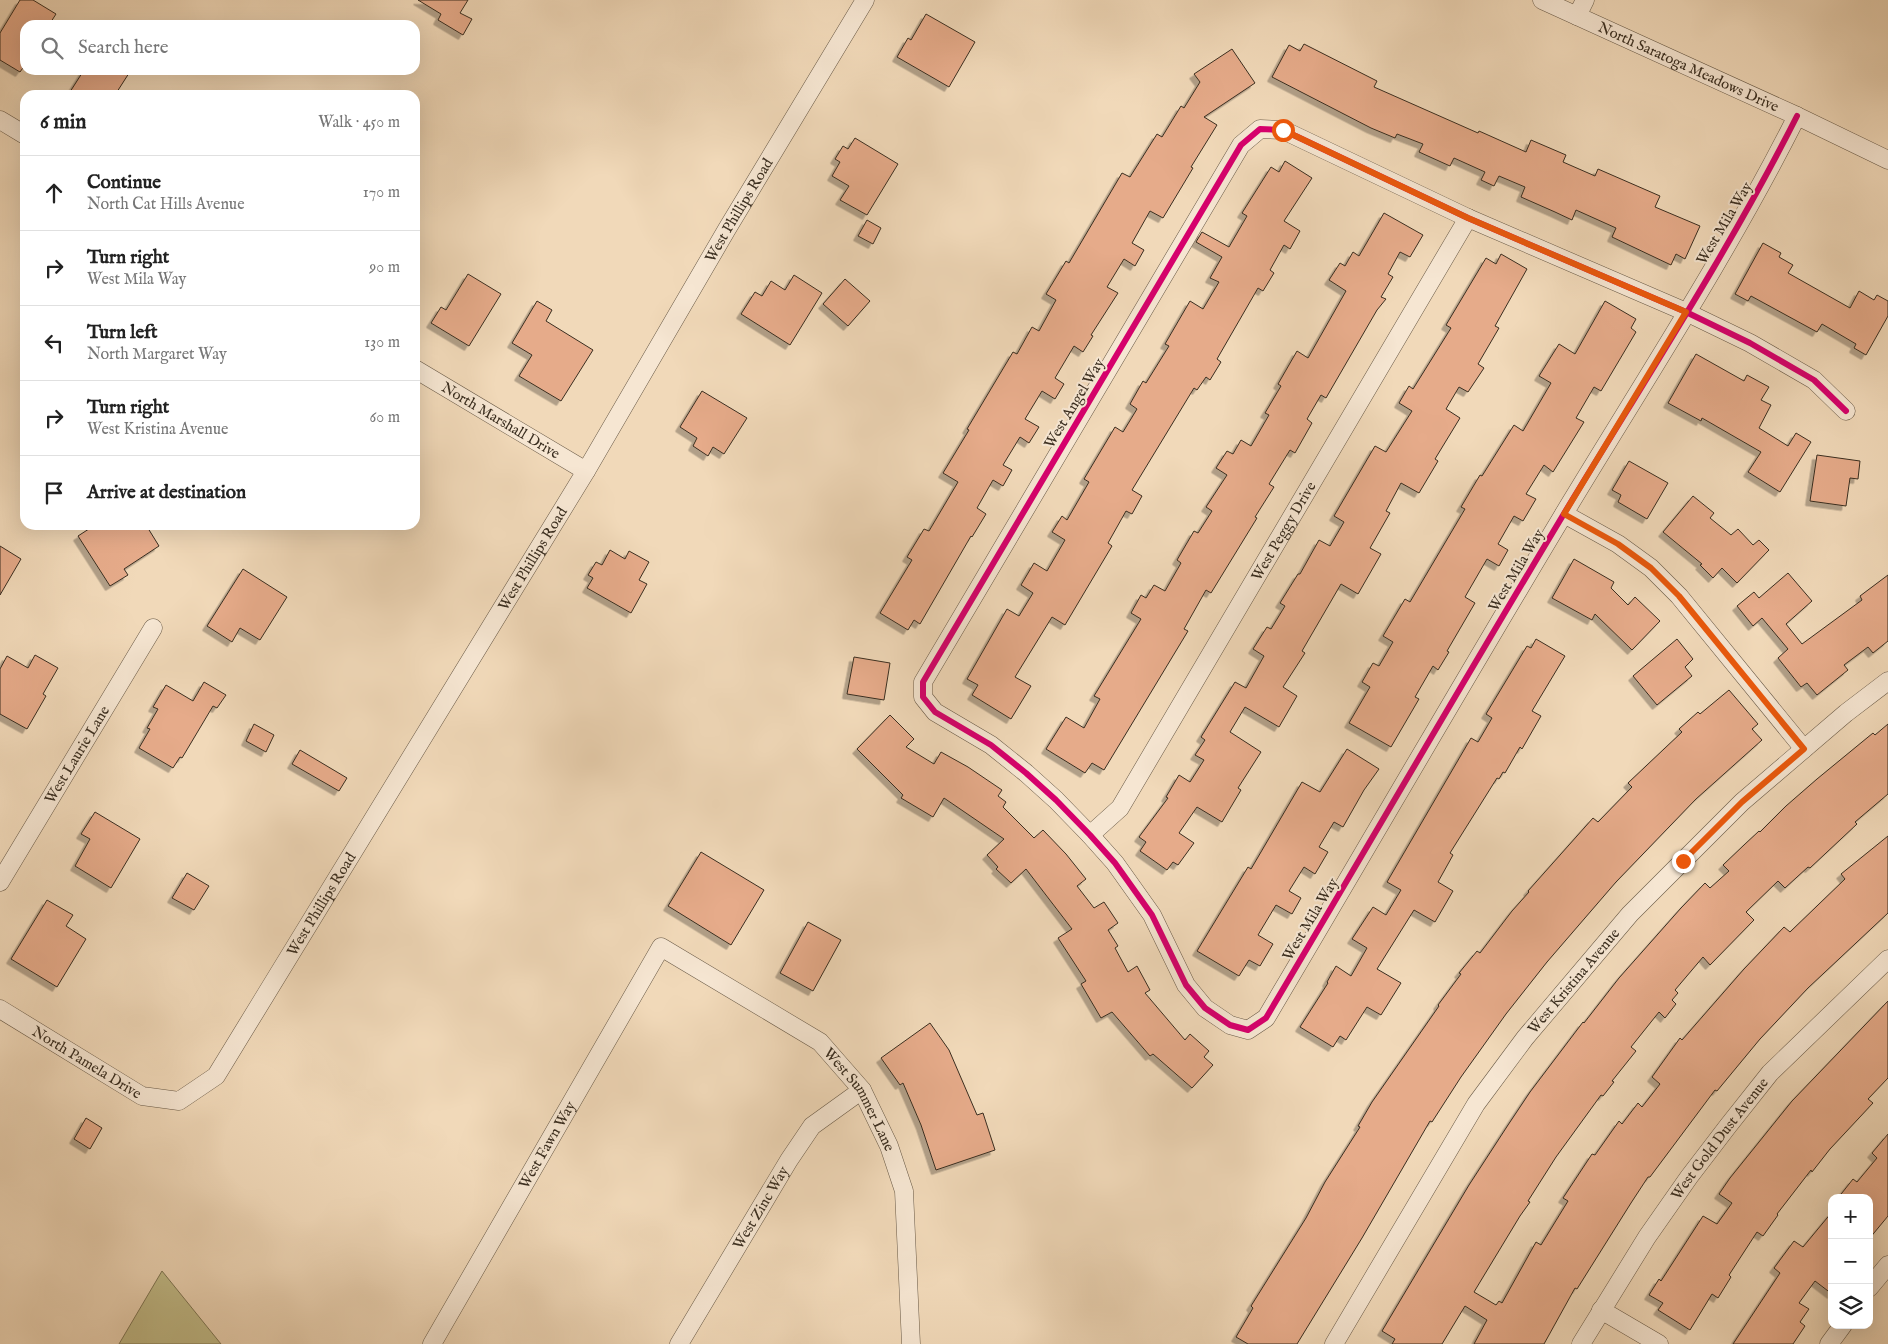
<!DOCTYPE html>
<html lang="en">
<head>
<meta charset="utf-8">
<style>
  :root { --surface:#fff; --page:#f2f2f2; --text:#222; --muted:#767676; --line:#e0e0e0 }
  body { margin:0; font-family:"IM FELL English",serif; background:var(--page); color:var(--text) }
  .controls { position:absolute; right:15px; bottom:15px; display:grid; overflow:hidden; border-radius:10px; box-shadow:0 5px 20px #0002 }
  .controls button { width:45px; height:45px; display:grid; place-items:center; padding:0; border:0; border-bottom:1px solid var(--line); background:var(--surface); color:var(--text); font:25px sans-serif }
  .stop { position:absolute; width:15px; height:15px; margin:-11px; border:4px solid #ea580c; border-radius:50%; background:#fff }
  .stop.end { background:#ea580c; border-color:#fff; box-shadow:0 1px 5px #0008 }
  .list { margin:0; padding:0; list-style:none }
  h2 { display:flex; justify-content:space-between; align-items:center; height:65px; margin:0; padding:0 20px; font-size:21px }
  h2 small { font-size:16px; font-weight:400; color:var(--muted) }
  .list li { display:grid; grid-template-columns:32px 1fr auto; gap:15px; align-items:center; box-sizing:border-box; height:75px; padding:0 20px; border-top:1px solid var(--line) }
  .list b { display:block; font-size:19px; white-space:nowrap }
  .list p { margin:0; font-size:16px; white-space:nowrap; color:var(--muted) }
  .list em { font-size:16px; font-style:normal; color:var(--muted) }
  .icon { flex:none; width:28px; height:28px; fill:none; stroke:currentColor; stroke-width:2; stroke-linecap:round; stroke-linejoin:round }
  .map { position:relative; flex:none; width:1888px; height:1344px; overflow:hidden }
  .search { position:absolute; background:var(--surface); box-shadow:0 5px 20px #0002; left:20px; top:20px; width:400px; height:55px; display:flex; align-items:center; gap:12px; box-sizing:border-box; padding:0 18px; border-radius:15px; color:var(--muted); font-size:19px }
  .panel { position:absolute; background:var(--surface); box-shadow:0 5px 20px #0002; left:20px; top:90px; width:400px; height:440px; border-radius:15px }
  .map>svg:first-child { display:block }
  .green { fill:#c2bd8a; stroke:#7e7655 }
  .building { fill:#e6ab8a; stroke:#3a2e20; filter:url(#shadow) }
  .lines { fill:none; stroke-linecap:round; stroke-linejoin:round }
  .minor-casing { stroke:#685946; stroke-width:19 }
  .minor { stroke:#f6e6d2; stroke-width:18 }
  .cycleway-casing { stroke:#f6e6d2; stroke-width:9 }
  .cycleway { stroke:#d6006c; stroke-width:6 }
  .route { stroke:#ea580c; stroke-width:6 }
  .labels { text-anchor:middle; stroke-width:4; stroke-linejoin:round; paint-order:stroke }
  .street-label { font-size:15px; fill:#3a2e20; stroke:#f6e6d2 }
</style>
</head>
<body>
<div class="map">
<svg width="1888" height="1344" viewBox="0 0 1888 1344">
  <defs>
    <filter id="shadow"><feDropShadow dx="-4.5" dy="4.5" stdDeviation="0" flood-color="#0004"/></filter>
  </defs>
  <rect width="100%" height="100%" fill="#f1d9b9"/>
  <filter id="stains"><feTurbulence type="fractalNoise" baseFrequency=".004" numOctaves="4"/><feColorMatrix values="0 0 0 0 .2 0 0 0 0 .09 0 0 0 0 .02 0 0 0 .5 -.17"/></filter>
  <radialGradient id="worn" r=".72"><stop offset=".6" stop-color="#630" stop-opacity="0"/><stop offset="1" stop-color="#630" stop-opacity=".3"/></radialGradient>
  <path class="green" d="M162,1271L221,1344H119Z"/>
  <path class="building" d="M20,0H33L56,14L49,25H25V65L20,72L0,60V33Z
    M418,0H468L460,13L472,19L463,35L438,20L441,14Z
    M926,14L975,42L949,87L897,57L908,38L911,40Z
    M1304,44L1377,81L1374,87L1478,133L1479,131L1526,152L1531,140L1566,155L1563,162L1595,176L1598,169L1660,196L1655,207L1700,226L1685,259L1676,254L1671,265L1612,237L1616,228L1576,210L1572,220L1555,212L1521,197L1525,187L1499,176L1494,186L1481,180L1485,172L1454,158L1450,166L1419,152L1423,144L1397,134L1395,138L1371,128L1272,77L1289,45L1300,51Z
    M1232,49L1255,83L1204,117L1217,125L1191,167L1193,168L1163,218L1150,211L1132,243L1144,250L1135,266L1124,259L1107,287L1118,293L1091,335L1093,336L1083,352L1074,346L1055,378L1064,384L1055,399L1042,391L1025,419L1039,427L1029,443L1020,437L1003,465L1012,470L1003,486L993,480L977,508L986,514L972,537L971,536L920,624L914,620L908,630L880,613L912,560L907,557L924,529L929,531L958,482L943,473L969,430L967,429L1013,352L1017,354L1032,327L1039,331L1056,300L1046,294L1066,261L1069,263L1122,173L1130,177L1157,134L1162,137L1181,106L1184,108L1200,82L1194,74Z
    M84,70H131L115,95H68Z
    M855,138L898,164L867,215L840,200L849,186L832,176L840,162L835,159L843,146L848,149Z
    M1285,161L1312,178L1284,221L1300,231L1290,249L1284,245L1270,270L1274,273L1263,291L1258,288L1217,359L1221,362L1210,380L1206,377L1197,390L1194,388L1132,490L1142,496L1132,514L1126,511L1108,543L1112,546L1065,625L1052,617L1015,677L1031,686L1011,719L972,695L978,685L967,679L1007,609L1019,616L1033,593L1021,585L1034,563L1047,571L1065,540L1052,532L1062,516L1067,520L1089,482L1084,479L1115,427L1123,432L1137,409L1130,404L1143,381L1146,383L1169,346L1165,344L1190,301L1203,309L1219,282L1210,278L1222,257L1196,242L1202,232L1229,247L1247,216L1242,213L1271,167L1279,172Z
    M1384,213L1423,235L1410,257L1400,252L1388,274L1393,277L1381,297L1386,299L1377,310L1326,398L1321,395L1307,419L1312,423L1295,453L1290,450L1269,484L1274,487L1255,517L1257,518L1211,593L1206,590L1184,629L1188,631L1104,770L1092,763L1085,773L1046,749L1066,717L1084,728L1100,699L1094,696L1141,619L1131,613L1141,595L1146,598L1154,585L1165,591L1181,563L1177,560L1194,531L1198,533L1212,511L1206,507L1227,475L1216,468L1227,451L1233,454L1241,440L1251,446L1269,415L1265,413L1281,386L1278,384L1297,351L1308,358L1346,291L1329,280L1340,263L1345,266L1353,252L1359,256Z
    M867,220L881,228L873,244L858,236Z
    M1763,243L1781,253L1779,257L1793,265L1788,273L1850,308L1859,291L1874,300L1877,295L1888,301V316L1866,355L1854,348L1856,344L1822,324L1817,332L1751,296L1748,301L1735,294Z
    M1501,254L1527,269L1495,326L1499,328L1478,364L1484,368L1468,392L1459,387L1446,409L1460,418L1435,459L1438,461L1419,493L1401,483L1386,511L1390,513L1370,548L1381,554L1358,594L1341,584L1302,651L1305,653L1283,687L1297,696L1279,727L1245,707L1230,732L1261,752L1238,788L1241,790L1222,822L1197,807L1179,833L1194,843L1178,865L1173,862L1167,870L1140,851L1146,842L1139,837L1168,798L1166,797L1179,775L1190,782L1204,760L1195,755L1205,740L1201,737L1235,682L1246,688L1264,656L1253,649L1267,627L1271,629L1285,606L1280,603L1298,574H1300L1319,540L1330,546L1344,522L1334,516L1375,446L1386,452L1412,411L1399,403L1409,386L1413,389L1451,328L1446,325L1486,258L1496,264Z
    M468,274L501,294L469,346L431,323L441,307L446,310Z
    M794,275L822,293L790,345L741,314L755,292L762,296L771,281L785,290Z
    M845,279L870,301L848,326L823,304Z
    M537,301L552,310L546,321L593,350L561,401L519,376L532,355L512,343Z
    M1605,301L1636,319L1631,328L1636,332L1601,391L1594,387L1576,418L1584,422L1553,472L1544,465L1526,494L1536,499L1523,521L1514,516L1498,544L1508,550L1499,566L1487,559L1465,597L1475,603L1447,651L1449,652L1438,670L1433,666L1415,697L1419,699L1391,747L1349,723L1370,687L1362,682L1373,663L1379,666L1393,642L1383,636L1405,599L1410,602L1465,509L1461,507L1480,475L1482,476L1514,425L1523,431L1551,383L1539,376L1559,344L1575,354Z
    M1696,354L1744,381L1747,375L1769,387L1761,400L1771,405L1759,428L1788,446L1796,433L1811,442L1780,492L1748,472L1761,452L1702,418L1701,421L1668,403Z
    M702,391L747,418L724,454L713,447L708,456L693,446L697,438L680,427Z
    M1817,455L1860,461L1858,479L1850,478L1846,506L1810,501Z
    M1629,461L1668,483L1647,519L1618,502L1621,495L1612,490Z
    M1693,496L1714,513L1710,518L1731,535L1738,529L1753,545L1759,540L1769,550L1737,583L1722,568L1713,578L1700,565L1702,564L1663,532Z
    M95,525H146L159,546L124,569L128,575L110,586L78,536Z
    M0,546L21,559L0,595Z
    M610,550L625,559L629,551L649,562L639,580L647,584L631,613L587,588L593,578L588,575L596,562L602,565Z
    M1574,559L1614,582L1611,588L1628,605L1635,597L1660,621L1632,650L1595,614L1592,620L1552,598Z
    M243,569L287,597L260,640L240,628L232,642L207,626Z
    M1788,573L1812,601L1786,624L1802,644L1862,600L1860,596L1888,575V641L1873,653L1868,647L1844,665L1848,670L1817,695L1807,683L1801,687L1778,658L1788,649L1762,618L1753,626L1737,606L1754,592L1759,598Z
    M1536,639L1565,656L1532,711L1541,716L1522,749L1520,747L1505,773L1503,772L1499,779L1497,778L1450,853L1453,855L1438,882L1453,891L1435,922L1414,910L1377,969L1401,983L1381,1015L1367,1007L1346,1040L1340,1036L1333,1047L1300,1027L1328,983L1327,982L1336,966L1351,976L1367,948L1352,939L1373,907L1386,915L1401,890L1387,882L1471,738L1478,742L1492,718L1486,714L1527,646L1531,648Z
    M1677,639L1693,659L1685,667L1692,676L1657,705L1633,676Z
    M35,655L58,668L43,694L46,696L27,729L0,714V669L7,656L28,668Z
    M854,657L890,663L884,700L847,694Z
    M204,682L226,695L217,708L213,706L182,758L180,757L173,768L139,748L150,729L147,728L158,709L153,707L166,685L193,701Z
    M1729,690L1758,724L1752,729L1762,740L1696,799L1616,882L1547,962L1506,1014L1461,1077L1432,1122L1430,1121L1362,1238L1297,1344H1248L1236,1337L1253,1308L1251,1306L1306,1218L1325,1182L1360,1127L1358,1126L1372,1102L1439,1006L1438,1005L1461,974L1459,973L1477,951L1480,953L1512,911L1529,892L1528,891L1593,818L1598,822L1632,787L1628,783L1682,732L1679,729L1698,712L1700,714Z
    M890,715L914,739L906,747L934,764L941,752L968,767L1002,790L998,796L1006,802L1003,807L1034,838L1043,830L1066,854L1086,879L1077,886L1094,908L1104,902L1118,923L1108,930L1118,946L1115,948L1128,972L1137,966L1150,990L1145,993L1185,1040L1190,1034L1209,1051L1204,1057L1213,1065L1192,1088L1153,1054L1150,1056L1112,1012L1101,1018L1081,984L1086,981L1058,938L1072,929L1026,869L1011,883L996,869L998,867L987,855L1004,839L944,798L933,817L901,798L903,795L857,749Z
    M254,724L274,735L266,752L246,741Z
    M1888,724V794L1855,822L1857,824L1810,868L1808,867L1785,888L1778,881L1746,912L1754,920L1710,965L1703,957L1675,990L1678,993L1672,1000L1676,1004L1665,1018L1659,1012L1631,1047L1636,1051L1612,1081L1614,1082L1603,1096L1601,1095L1556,1157L1528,1201L1530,1202L1520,1216L1474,1292L1496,1305L1499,1301L1502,1303L1536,1242L1541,1245L1568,1201L1563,1198L1592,1154L1595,1155L1619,1121L1622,1124L1638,1103L1642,1107L1660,1084L1652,1077L1680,1038L1682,1040L1744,969L1784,927L1790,932L1845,879L1841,874L1888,836V913L1808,988L1760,1039L1717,1091L1715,1090L1650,1177H1648L1631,1203L1577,1289L1575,1288L1544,1344H1474L1487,1320L1465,1306L1442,1344H1392L1395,1339L1382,1331L1469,1185L1508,1125L1530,1092L1583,1022L1584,1023L1619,978L1681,908L1705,883L1710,888L1729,871L1723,865L1744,845L1759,831L1760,832L1786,806L1817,779L1873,733L1875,735Z
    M1347,749L1379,769L1364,790L1343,827L1334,822L1319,847L1328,852L1315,874L1304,867L1289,891L1301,898L1292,914L1276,905L1258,935L1273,944L1260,966L1249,960L1239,976L1197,951L1248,867L1251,869L1302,782L1320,792Z
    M300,750L347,778L339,791L292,764Z
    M95,812L140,839L111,888L75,866L90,839L81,834Z
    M701,852L764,890L731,945L668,906Z
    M187,873L209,886L194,910L172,898Z
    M47,900L73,915L66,926L86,939L57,987L11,959Z
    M808,922L841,940L813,991L780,973Z
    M1888,1001V1078L1868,1099L1873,1103L1830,1149L1812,1172L1811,1170L1777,1214L1778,1215L1763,1236L1757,1232L1729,1275L1731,1277L1718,1298L1712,1294L1690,1330L1658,1310L1663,1303L1649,1295L1659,1279L1661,1281L1703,1216L1717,1224L1732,1203L1719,1194L1730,1178L1792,1101Z
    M930,1023L949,1050L977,1115L983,1113L995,1150L936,1170L921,1125L903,1083L900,1085L881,1058Z
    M86,1118L102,1128L90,1149L74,1139Z
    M1888,1134V1216L1869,1239V1198H1838L1853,1179L1857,1182L1877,1158L1872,1153Z
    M1832,1212V1294L1815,1281L1799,1303L1809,1309L1800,1322L1805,1326L1793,1344H1733L1780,1273L1774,1268L1794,1241L1803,1247Z"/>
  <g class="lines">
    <g class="minor-casing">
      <g id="minor">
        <path id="s1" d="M1542,0L1797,116L1888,160"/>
        <path d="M1577,16L1585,0"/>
        <path d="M1797,116C1730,249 1648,375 1571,502C1468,673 1368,846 1266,1018L1248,1030L1230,1025L1205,1008L1186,985L1152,915L1115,863L1090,835L1056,800L1026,773L991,745L935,712L923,697V682L1241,145L1260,129L1283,130L1468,218L1686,312L1750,343L1814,380L1846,411"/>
        <path d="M0,120L25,135"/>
        <path id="s2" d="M415,369L586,471"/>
        <path d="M1564,514L1618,544L1651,568L1679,596L1804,749"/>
        <path id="s3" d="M1090,835L1120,808L1468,218"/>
        <path id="s4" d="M0,882L153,628"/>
        <path id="s5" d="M0,1009L142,1096L179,1101L216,1076L586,471L727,229L865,0"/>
        <path d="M1869,1288L1888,1265"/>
        <path d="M1601,1310L1659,1344"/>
        <path id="s6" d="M432,1344L661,947L820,1042L862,1090L889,1146L904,1191L911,1344"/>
        <path id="s7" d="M679,1344L789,1160L812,1126L862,1090"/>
        <path id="s8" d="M1334,1344L1476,1104L1525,1038L1630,914L1742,802L1846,713L1888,681"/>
        <path id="s9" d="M1581,1344L1647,1237L1689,1177L1728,1126L1770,1073L1888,959"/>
        <path d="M1829,1344L1843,1325"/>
      </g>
    </g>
    <use href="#minor" class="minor"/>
    <g class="cycleway-casing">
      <path id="cycleway" d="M1797,116C1730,249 1648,375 1571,502C1468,673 1368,846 1266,1018L1248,1030L1230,1025L1205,1008L1186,985L1152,915L1115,863L1090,835L1056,800L1026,773L991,745L935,712L923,697V682L1241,145L1260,129L1283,130L1468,218L1686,312L1750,343L1814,380L1846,411"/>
    </g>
    <use href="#cycleway" class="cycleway"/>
  </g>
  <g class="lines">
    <path class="route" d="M1283,130L1468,218L1686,312L1564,514L1618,544L1651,568L1679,596L1804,749L1742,802L1683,861"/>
  </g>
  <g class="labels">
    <g class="street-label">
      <text dy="5" stroke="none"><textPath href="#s1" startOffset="161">North Saratoga Meadows Drive</textPath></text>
      <text dy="5" stroke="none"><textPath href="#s5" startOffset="1260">West Phillips Road</textPath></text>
      <text transform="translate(1724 223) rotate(-59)" y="5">West Mila Way</text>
      <text transform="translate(1074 403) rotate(-59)" y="5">West Angel Way</text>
      <text dy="5" stroke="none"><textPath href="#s2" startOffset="100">North Marshall Drive</textPath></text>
      <text dy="5" stroke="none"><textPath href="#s3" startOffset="362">West Peggy Drive</textPath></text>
      <text dy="5" stroke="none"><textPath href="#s5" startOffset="855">West Phillips Road</textPath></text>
      <text transform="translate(1516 570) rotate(-59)" y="5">West Mila Way</text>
      <text dy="5" stroke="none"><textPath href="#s4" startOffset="149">West Laurie Lane</textPath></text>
      <text dy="5" stroke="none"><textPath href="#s5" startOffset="450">West Phillips Road</textPath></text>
      <text transform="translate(1310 919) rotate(-59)" y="5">West Mila Way</text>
      <text dy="5" stroke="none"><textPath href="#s8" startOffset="436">West Kristina Avenue</textPath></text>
      <text dy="5" stroke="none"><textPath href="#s5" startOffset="102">North Pamela Drive</textPath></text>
      <text dy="5" stroke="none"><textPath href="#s6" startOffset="714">West Summer Lane</textPath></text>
      <text dy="5" stroke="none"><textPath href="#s9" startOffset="248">West Gold Dust Avenue</textPath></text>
      <text dy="5" stroke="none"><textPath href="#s6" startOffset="230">West Fawn Way</textPath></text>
      <text dy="5" stroke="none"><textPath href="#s7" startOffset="159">West Zinc Way</textPath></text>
    </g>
  </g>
  <rect width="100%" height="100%" filter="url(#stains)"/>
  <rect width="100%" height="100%" fill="url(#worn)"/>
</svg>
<div class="controls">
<button>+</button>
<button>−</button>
<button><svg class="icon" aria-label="layers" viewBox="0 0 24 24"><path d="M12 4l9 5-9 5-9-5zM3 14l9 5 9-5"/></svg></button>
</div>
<div class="stop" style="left:1283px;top:130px"></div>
<div class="stop end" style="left:1683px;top:861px"></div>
<div class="search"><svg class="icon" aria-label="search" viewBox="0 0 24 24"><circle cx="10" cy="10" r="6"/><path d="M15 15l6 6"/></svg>Search here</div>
<section class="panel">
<h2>6 min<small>Walk · 450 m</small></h2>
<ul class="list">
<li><svg class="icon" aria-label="ahead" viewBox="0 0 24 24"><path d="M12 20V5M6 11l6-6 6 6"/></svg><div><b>Continue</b><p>North Cat Hills Avenue</p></div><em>170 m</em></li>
<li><svg class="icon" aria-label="right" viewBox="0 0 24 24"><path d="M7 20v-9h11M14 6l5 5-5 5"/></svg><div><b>Turn right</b><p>West Mila Way</p></div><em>90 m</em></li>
<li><svg class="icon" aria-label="left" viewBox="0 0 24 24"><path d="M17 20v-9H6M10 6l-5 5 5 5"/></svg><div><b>Turn left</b><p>North Margaret Way</p></div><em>130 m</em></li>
<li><svg class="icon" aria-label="right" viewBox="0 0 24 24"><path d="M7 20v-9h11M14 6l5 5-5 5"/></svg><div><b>Turn right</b><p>West Kristina Avenue</p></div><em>60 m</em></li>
<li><svg class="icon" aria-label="arrive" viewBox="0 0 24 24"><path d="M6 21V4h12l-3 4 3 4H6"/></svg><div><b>Arrive at destination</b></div></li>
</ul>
</section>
</div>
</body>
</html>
